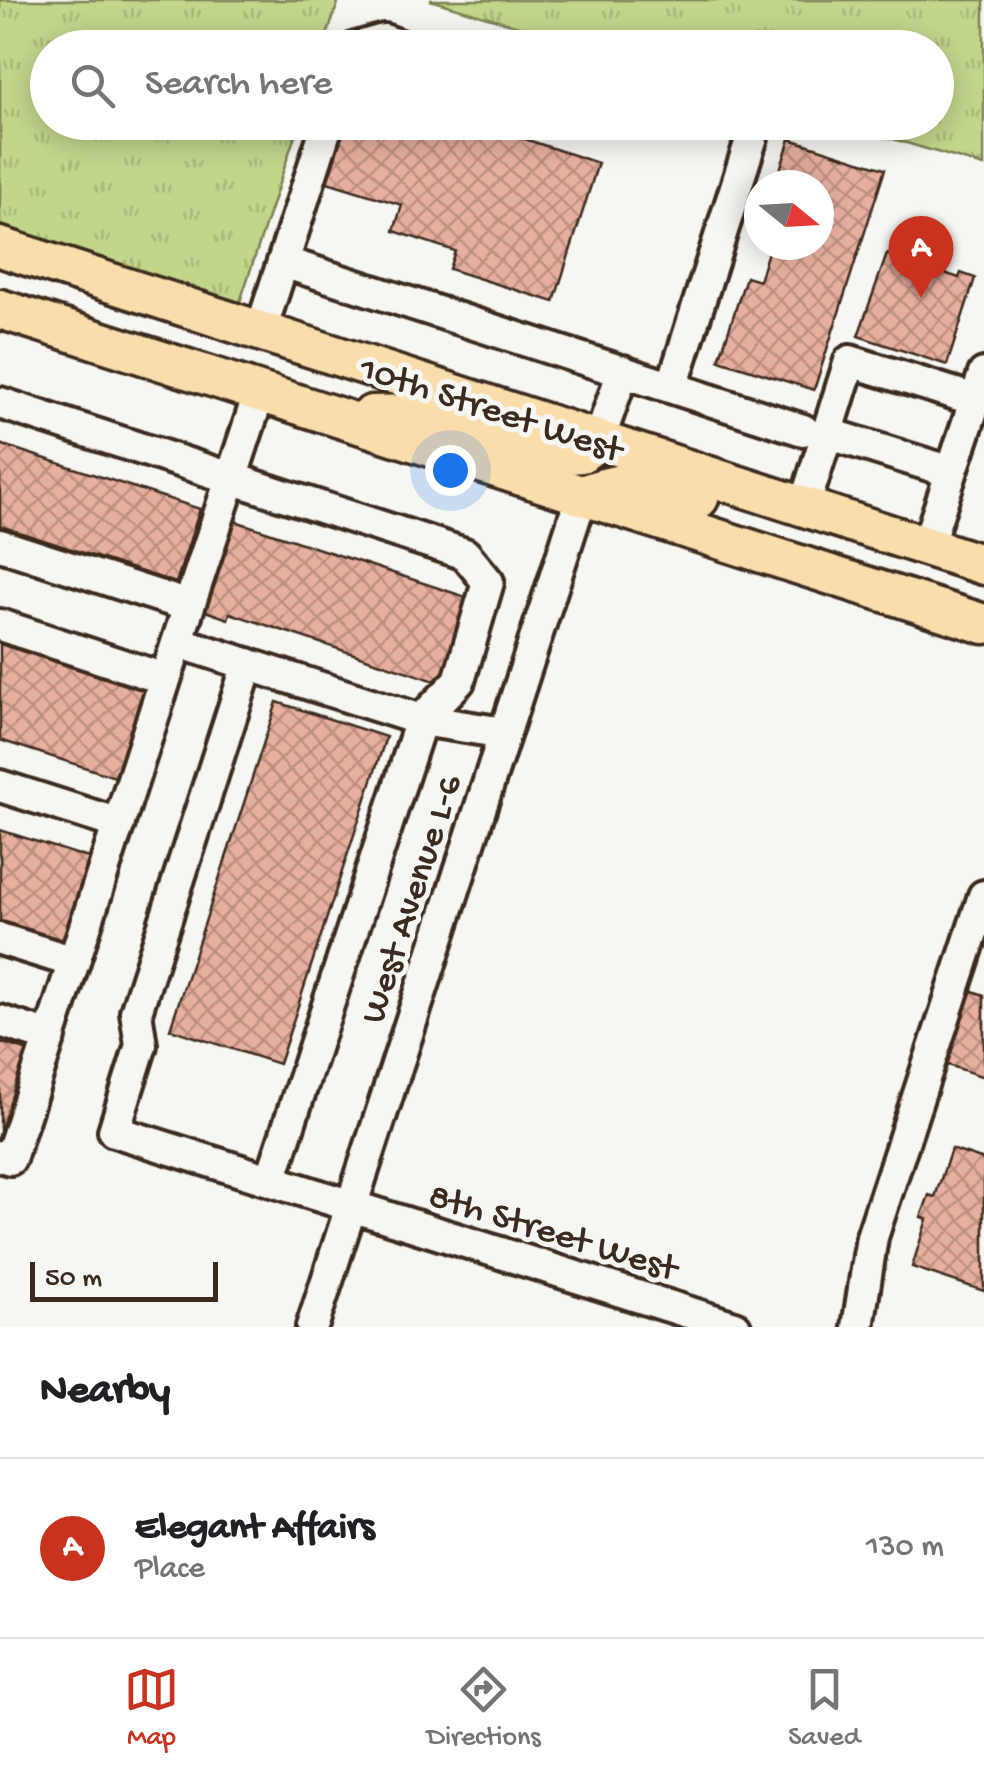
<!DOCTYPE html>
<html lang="en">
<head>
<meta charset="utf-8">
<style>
  :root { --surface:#fff; --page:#f2f2f2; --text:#202124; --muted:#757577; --line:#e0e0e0; --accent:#c8321e }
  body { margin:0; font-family:"Gochi Hand",sans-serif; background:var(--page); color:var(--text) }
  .compass { position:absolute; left:744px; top:170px; width:90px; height:90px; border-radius:50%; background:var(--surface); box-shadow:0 5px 25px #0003; rotate:108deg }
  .scale { position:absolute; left:30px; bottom:25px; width:188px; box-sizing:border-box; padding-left:10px; border:5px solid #3b2a1e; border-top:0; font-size:28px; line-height:35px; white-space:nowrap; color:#3b2a1e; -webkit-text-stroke:8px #f6f6f2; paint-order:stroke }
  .you { position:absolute; left:450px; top:470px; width:35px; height:35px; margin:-25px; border:8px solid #fff; border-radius:50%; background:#1a73e8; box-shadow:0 0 0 15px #1a73e833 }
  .badge { display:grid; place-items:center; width:65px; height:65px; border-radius:50%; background:var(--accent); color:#fff; font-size:32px; font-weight:700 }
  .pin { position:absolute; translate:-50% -82px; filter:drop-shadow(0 2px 5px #0008) }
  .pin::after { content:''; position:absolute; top:52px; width:35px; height:30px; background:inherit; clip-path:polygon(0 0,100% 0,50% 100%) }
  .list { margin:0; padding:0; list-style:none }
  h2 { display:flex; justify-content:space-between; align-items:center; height:130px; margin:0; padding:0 40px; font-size:42px }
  h2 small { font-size:32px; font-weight:400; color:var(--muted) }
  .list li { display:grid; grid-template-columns:65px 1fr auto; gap:30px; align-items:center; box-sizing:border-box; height:180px; padding:0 40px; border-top:2px solid var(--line) }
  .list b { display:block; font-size:38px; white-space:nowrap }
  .list p { margin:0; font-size:32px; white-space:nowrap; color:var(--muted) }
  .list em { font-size:32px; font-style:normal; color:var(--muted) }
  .icon { flex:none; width:55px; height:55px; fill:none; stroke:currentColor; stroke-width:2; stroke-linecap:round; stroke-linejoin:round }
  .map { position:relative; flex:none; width:984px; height:1327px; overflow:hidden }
  .search { position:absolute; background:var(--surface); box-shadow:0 5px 25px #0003; left:30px; right:30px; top:30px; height:110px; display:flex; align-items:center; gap:25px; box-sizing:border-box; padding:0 35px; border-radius:55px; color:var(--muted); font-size:38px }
  .sheet { height:310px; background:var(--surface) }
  nav { display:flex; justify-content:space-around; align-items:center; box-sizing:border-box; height:140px; border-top:2px solid var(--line); background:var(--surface); font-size:28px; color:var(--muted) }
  nav a { display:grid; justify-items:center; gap:5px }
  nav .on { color:var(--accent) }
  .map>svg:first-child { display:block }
  .grass { fill:url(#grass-tufts); stroke:#7e8054; stroke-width:2.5 }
  .building { fill:url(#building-cross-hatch); stroke:#3b2a1e; stroke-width:2.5 }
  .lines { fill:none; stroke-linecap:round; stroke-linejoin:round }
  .minor-casing { stroke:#3b2a1e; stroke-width:38 }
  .major-casing { stroke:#3b2a1e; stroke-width:45 }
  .minor { stroke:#f6f6f2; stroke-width:30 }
  .major { stroke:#fbddab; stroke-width:38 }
  .labels { text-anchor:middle; stroke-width:10; stroke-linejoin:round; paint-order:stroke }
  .street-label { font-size:38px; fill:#3b2a1e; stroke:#f6f6f2 }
</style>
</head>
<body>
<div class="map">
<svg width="984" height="1327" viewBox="0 0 984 1327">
  <defs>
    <pattern id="grass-tufts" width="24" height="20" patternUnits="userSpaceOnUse" patternTransform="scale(2.5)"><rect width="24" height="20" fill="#c1d58b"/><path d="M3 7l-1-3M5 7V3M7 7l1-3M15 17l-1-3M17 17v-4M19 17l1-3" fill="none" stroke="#a7b778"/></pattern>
    <pattern id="building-cross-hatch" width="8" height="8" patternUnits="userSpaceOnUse" patternTransform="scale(2.5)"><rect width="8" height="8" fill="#e7af9f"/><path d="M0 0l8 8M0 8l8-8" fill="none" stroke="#bc8f81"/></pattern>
  </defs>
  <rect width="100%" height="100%" fill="#f6f6f2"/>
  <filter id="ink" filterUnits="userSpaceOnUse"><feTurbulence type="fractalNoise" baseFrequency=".01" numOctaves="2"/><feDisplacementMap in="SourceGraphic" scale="20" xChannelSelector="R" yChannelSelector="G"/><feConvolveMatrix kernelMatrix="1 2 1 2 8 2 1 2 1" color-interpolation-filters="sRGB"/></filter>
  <g filter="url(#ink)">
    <path class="grass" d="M0,0H339L323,47L48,48V122L299,123L240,302L0,225Z
      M430,0H984V166L839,123L936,122V48L589,47Z"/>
    <path class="building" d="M343,122H473L598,163L554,302L449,269L455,251L394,231L402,205L324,181Z
      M626,122H661L656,138L624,127Z
      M790,139L885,169L814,390L719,360L746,277L759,281L770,245H819V185H775Z
      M887,254L959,278L961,273L975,278L947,365L858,336Z
      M0,444L200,509L176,583L0,526Z
      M235,521L469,598L441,683L230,613L228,619L205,611Z
      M0,644L146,691L118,778L0,740Z
      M277,702L386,737L279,1064L170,1029Z
      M0,830L92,859L64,947L0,926Z
      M970,990L984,995V1077L945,1064Z
      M0,1042L29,1051L1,1138H0Z
      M951,1149L984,1160V1291L912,1267L927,1219L921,1217L929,1195L935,1197Z"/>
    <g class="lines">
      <g class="minor-casing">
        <path id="minor" d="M356,48L384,40L406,48
          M283,262L328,122
          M260,333L283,262L803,430
          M672,387L752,137
          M0,403L465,554L488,582L459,681L421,720L271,1180
          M827,433L951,472
          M599,440L623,371
          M804,507L850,361L975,400
          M0,545L189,606L260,391
          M927,546L984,374
          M0,625L165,679
          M178,642L421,720L504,733
          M248,664L136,1012L141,1045L114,1131L735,1327
          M0,786L119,824
          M0,939L74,962
          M0,1021L50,1037
          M0,1156L10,1159L189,606
          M312,1327L582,495
          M858,1327L872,1237L984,896"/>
      </g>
      <g class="major-casing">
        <path id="major" d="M0,247L984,565
          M0,309L984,624
          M372,415L415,414L560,455L581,453L599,440
          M582,495C633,476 648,482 699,498"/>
      </g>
      <use href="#minor" class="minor"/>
      <use href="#major" class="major"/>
    </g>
  </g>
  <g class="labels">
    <g class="street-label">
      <text transform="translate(492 406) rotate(18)" y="13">10th Street West</text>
      <text transform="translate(408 898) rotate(-72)" y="13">West Avenue L-6</text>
      <text transform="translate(554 1229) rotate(17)" y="13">8th Street West</text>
    </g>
  </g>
</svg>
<svg class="compass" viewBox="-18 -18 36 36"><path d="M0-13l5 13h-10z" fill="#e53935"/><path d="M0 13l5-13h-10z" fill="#757577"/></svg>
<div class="scale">50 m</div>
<div class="you"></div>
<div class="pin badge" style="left:921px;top:298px">A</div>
<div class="search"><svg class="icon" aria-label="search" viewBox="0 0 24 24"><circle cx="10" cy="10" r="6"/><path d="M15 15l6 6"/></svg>Search here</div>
</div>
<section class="sheet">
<h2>Nearby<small></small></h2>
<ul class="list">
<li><span class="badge">A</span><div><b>Elegant Affairs</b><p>Place</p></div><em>130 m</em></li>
</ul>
</section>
<nav>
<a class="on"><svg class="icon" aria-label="map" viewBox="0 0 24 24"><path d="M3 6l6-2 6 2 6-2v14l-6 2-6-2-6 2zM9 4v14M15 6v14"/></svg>Map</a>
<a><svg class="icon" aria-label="directions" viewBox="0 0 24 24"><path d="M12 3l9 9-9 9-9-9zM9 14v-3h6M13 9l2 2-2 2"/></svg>Directions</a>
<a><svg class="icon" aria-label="saved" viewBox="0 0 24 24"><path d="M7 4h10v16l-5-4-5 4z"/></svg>Saved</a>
</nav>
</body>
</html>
